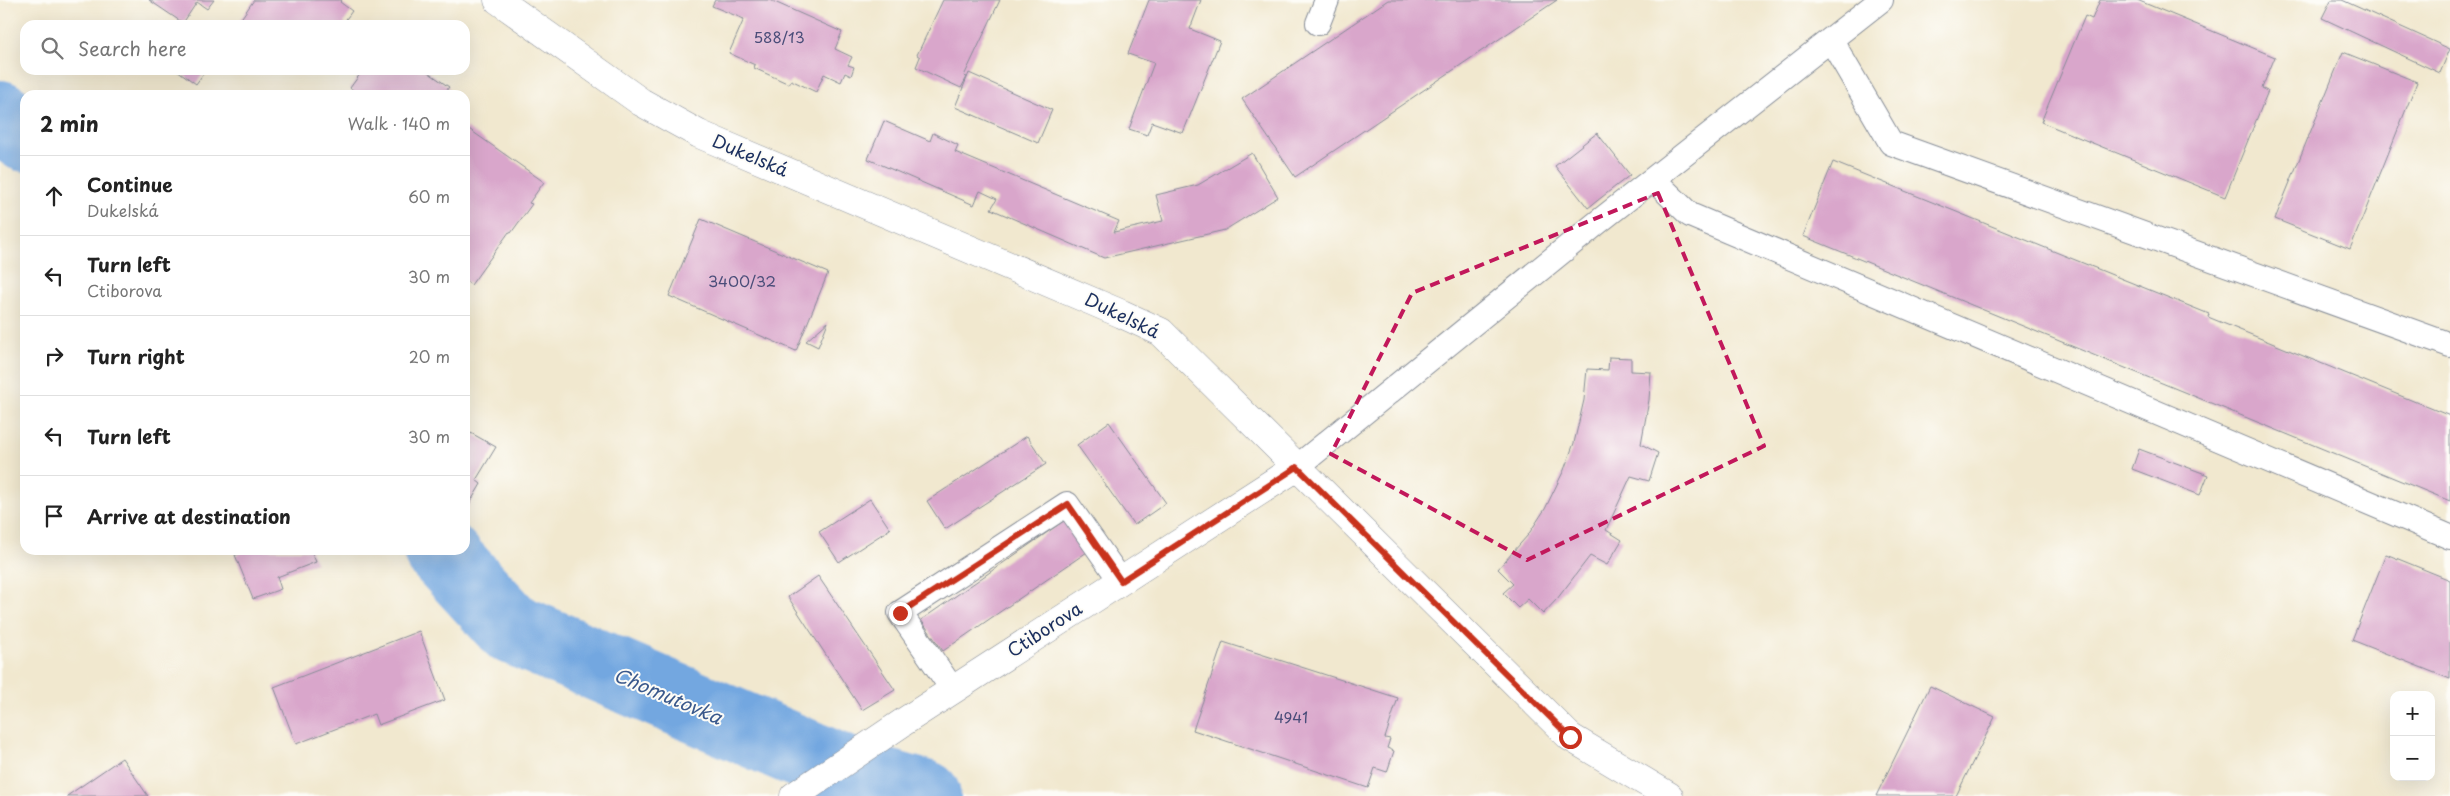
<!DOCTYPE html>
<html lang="en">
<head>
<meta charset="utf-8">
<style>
  :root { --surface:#fff; --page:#f2f2f2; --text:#222; --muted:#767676; --line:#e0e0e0 }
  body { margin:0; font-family:"Playpen Sans",sans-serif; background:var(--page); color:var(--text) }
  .controls { position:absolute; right:15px; bottom:15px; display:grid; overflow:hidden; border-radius:10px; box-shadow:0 5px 20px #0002 }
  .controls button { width:45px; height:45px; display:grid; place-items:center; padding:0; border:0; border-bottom:1px solid var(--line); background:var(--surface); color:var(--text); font:25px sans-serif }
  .stop { position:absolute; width:15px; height:15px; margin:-11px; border:4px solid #c8321e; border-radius:50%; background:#fff }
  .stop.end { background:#c8321e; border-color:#fff; box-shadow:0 1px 5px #0008 }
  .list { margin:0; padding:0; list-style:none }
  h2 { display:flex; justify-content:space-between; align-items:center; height:65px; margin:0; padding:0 20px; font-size:21px }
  h2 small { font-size:16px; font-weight:400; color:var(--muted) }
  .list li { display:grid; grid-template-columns:32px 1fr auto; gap:15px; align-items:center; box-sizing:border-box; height:80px; padding:0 20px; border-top:1px solid var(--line) }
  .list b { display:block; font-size:19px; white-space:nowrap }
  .list p { margin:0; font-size:16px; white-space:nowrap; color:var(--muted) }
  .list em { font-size:16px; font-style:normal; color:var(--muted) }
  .icon { flex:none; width:28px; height:28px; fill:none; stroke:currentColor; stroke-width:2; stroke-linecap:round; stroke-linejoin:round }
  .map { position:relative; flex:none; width:2450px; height:796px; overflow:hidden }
  .search { position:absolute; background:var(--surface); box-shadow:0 5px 20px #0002; left:20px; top:20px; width:450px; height:55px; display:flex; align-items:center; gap:12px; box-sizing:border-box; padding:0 18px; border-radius:15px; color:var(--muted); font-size:19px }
  .panel { position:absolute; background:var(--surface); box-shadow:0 5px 20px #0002; left:20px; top:90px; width:450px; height:465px; border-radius:15px }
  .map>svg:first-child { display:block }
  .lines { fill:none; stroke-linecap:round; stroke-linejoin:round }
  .river { stroke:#73a7e0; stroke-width:72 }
  .building { fill:#d9a6cb }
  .lane-casing { stroke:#868c96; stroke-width:26 }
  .street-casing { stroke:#868c96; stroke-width:29 }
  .secondary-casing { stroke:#868c96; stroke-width:29 }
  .lane { stroke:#fff; stroke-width:24 }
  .street { stroke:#fff; stroke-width:28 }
  .secondary { stroke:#fff; stroke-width:28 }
  .route { stroke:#c8321e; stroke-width:6 }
  .marked { fill:none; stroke:#c2185b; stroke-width:4; stroke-dasharray:10 6; stroke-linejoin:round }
  .labels { text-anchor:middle; stroke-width:4; stroke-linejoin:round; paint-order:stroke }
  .number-label { font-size:15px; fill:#4a4d79 }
  .street-label { font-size:18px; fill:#1b2f5e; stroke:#fdfcf7 }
  .water-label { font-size:19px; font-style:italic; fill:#3a598c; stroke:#fdfcf7 }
</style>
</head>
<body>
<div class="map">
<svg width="2450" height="796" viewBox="0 0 2450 796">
  <rect width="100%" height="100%" fill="#fdfcf7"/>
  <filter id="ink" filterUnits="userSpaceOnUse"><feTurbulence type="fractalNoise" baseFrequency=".02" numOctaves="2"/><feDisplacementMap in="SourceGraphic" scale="10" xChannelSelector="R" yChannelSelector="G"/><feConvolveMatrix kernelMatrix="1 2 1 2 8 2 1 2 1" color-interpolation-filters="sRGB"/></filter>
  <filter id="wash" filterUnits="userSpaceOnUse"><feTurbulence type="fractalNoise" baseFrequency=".0096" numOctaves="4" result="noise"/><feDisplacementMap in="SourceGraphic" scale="20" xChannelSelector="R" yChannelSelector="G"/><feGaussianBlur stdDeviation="1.12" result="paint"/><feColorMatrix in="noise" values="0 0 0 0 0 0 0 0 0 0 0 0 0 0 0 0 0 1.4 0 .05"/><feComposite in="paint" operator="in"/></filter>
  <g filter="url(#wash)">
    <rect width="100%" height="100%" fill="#f1e8cf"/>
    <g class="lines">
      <path class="river" d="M0,116L25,136
        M439,550L511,628L855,776L925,796"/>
    </g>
    <g id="blocks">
      <path class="building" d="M149,0H214L207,9L197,2L183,23Z
        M254,0H342L340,2L352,11L344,22L346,25H248L240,20Z
        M715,0H770L842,32L835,49L852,57L848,65L854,67L851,76L845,73L841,82L824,74L816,92L791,80L789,84L754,68L755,65L729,53L744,19L712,6Z
        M943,0H1000L964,76L967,77L961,88L916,67L920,57L917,55Z
        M1149,0H1201L1190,29L1220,41L1183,133L1152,122L1147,135L1129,129L1154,63L1128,54Z
        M1388,0H1557L1295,177L1242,99Z
        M2100,0H2137L2275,57L2262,88L2268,91L2225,197L2041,122L2085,16L2092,19Z
        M2331,0H2342L2450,49L2440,73L2322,18Z
        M2343,52L2417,82L2350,249L2275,219Z
        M177,70H206L196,84Z
        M363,70H425L449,87L443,95H350L353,90L350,88Z
        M969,73L1052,110L1038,143L955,107Z
        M884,121L930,141L933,133L958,145L955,152L1119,221L1114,232L1163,221L1156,195L1198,185L1252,153L1278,197L1225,230L1104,258L991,209L997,199L980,191L974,205L868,159Z
        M466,127L544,182L529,203L532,204L511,233L509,232L471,285L465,280Z
        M1597,133L1630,175L1588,208L1555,166Z
        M1833,162L2209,314L2208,317L2450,416V501L1803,236Z
        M701,219L828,273L796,351L669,296Z
        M828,322L818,347L806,341Z
        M1609,357L1631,358V371L1651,372L1649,400L1641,444L1658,453L1649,481L1631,476L1606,530L1622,540L1607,565L1590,556L1557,599L1543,614L1528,599L1518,608L1503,593L1513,584L1498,569L1528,535L1545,509L1564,470L1574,443L1584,400L1587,369L1608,370Z
        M1109,422L1166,503L1134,525L1077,445Z
        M471,433L496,447L476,480L481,484L465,511V444Z
        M1027,436L1046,464L945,529L927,501Z
        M2139,449L2208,475L2200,495L2132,469Z
        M870,499L890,529L839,562L819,532Z
        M1065,520L1087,552L943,651L921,620Z
        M249,550H311L316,562L277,577L281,589L253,599L235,555Z
        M2386,554L2450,580V679L2352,640Z
        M818,576L895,690L862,710L788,597Z
        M419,631L445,700L378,725L374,714L296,744L274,687Z
        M1223,642L1398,698L1385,738L1390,739L1387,748L1394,751L1387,772L1375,768L1368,788L1193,730Z
        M1930,686L1995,717L1956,796H1876Z
        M122,758L148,796H67Z"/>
    </g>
  </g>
  <g filter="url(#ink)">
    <use href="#blocks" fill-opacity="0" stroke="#868c96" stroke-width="1"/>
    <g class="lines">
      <g class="lane-casing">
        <path id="lane" d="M1318,23L1327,0
          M1831,40L1891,143L2450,345
          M1653,179L1690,215L2450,537
          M1297,467L1597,223L1881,0
          M953,690L900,613L1067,504L1121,581"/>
      </g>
      <g class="street-casing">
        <path id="street" d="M794,796L905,721L1297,467"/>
      </g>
      <g class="secondary-casing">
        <path id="secondary" d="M498,0L641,102L699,134L1122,314L1161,332L1570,737L1669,796"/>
      </g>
      <use href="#lane" class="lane"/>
      <use href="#street" class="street"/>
      <use href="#secondary" class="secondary"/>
    </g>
  </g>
  <g class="lines" filter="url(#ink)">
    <path class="route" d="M900,613L1068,504L1121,581L1297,467L1570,737"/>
  </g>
  <path class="marked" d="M1658,193L1764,446L1527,560L1331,454L1412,293Z"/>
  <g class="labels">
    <g class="number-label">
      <text x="779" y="43">588/13</text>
      <text x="742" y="287">3400/32</text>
      <text x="1291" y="723">4941</text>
    </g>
    <g class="street-label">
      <text transform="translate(750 156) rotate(23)" y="6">Dukelská</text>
      <text transform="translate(1122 316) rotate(26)" y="6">Dukelská</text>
      <text transform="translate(1045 630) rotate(-33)" y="6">Ctiborova</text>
    </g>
    <g class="water-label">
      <text transform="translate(668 696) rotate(23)" y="7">Chomutovka</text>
    </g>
  </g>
</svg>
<div class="controls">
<button>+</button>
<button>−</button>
</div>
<div class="stop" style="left:1570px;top:737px"></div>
<div class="stop end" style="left:900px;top:613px"></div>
<div class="search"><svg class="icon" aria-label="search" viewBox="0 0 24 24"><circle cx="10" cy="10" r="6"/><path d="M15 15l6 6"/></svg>Search here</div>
<section class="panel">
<h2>2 min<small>Walk · 140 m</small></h2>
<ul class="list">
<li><svg class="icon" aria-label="ahead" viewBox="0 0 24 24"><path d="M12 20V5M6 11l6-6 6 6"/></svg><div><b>Continue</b><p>Dukelská</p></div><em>60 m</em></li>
<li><svg class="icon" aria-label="left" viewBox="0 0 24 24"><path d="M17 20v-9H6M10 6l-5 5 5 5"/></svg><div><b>Turn left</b><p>Ctiborova</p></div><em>30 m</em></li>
<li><svg class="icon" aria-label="right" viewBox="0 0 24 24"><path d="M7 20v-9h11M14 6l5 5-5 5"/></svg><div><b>Turn right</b></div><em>20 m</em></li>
<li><svg class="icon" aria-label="left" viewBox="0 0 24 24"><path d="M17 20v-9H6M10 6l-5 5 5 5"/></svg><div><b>Turn left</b></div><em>30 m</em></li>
<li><svg class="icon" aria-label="arrive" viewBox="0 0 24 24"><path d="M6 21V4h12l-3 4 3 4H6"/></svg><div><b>Arrive at destination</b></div></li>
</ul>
</section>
</div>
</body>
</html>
